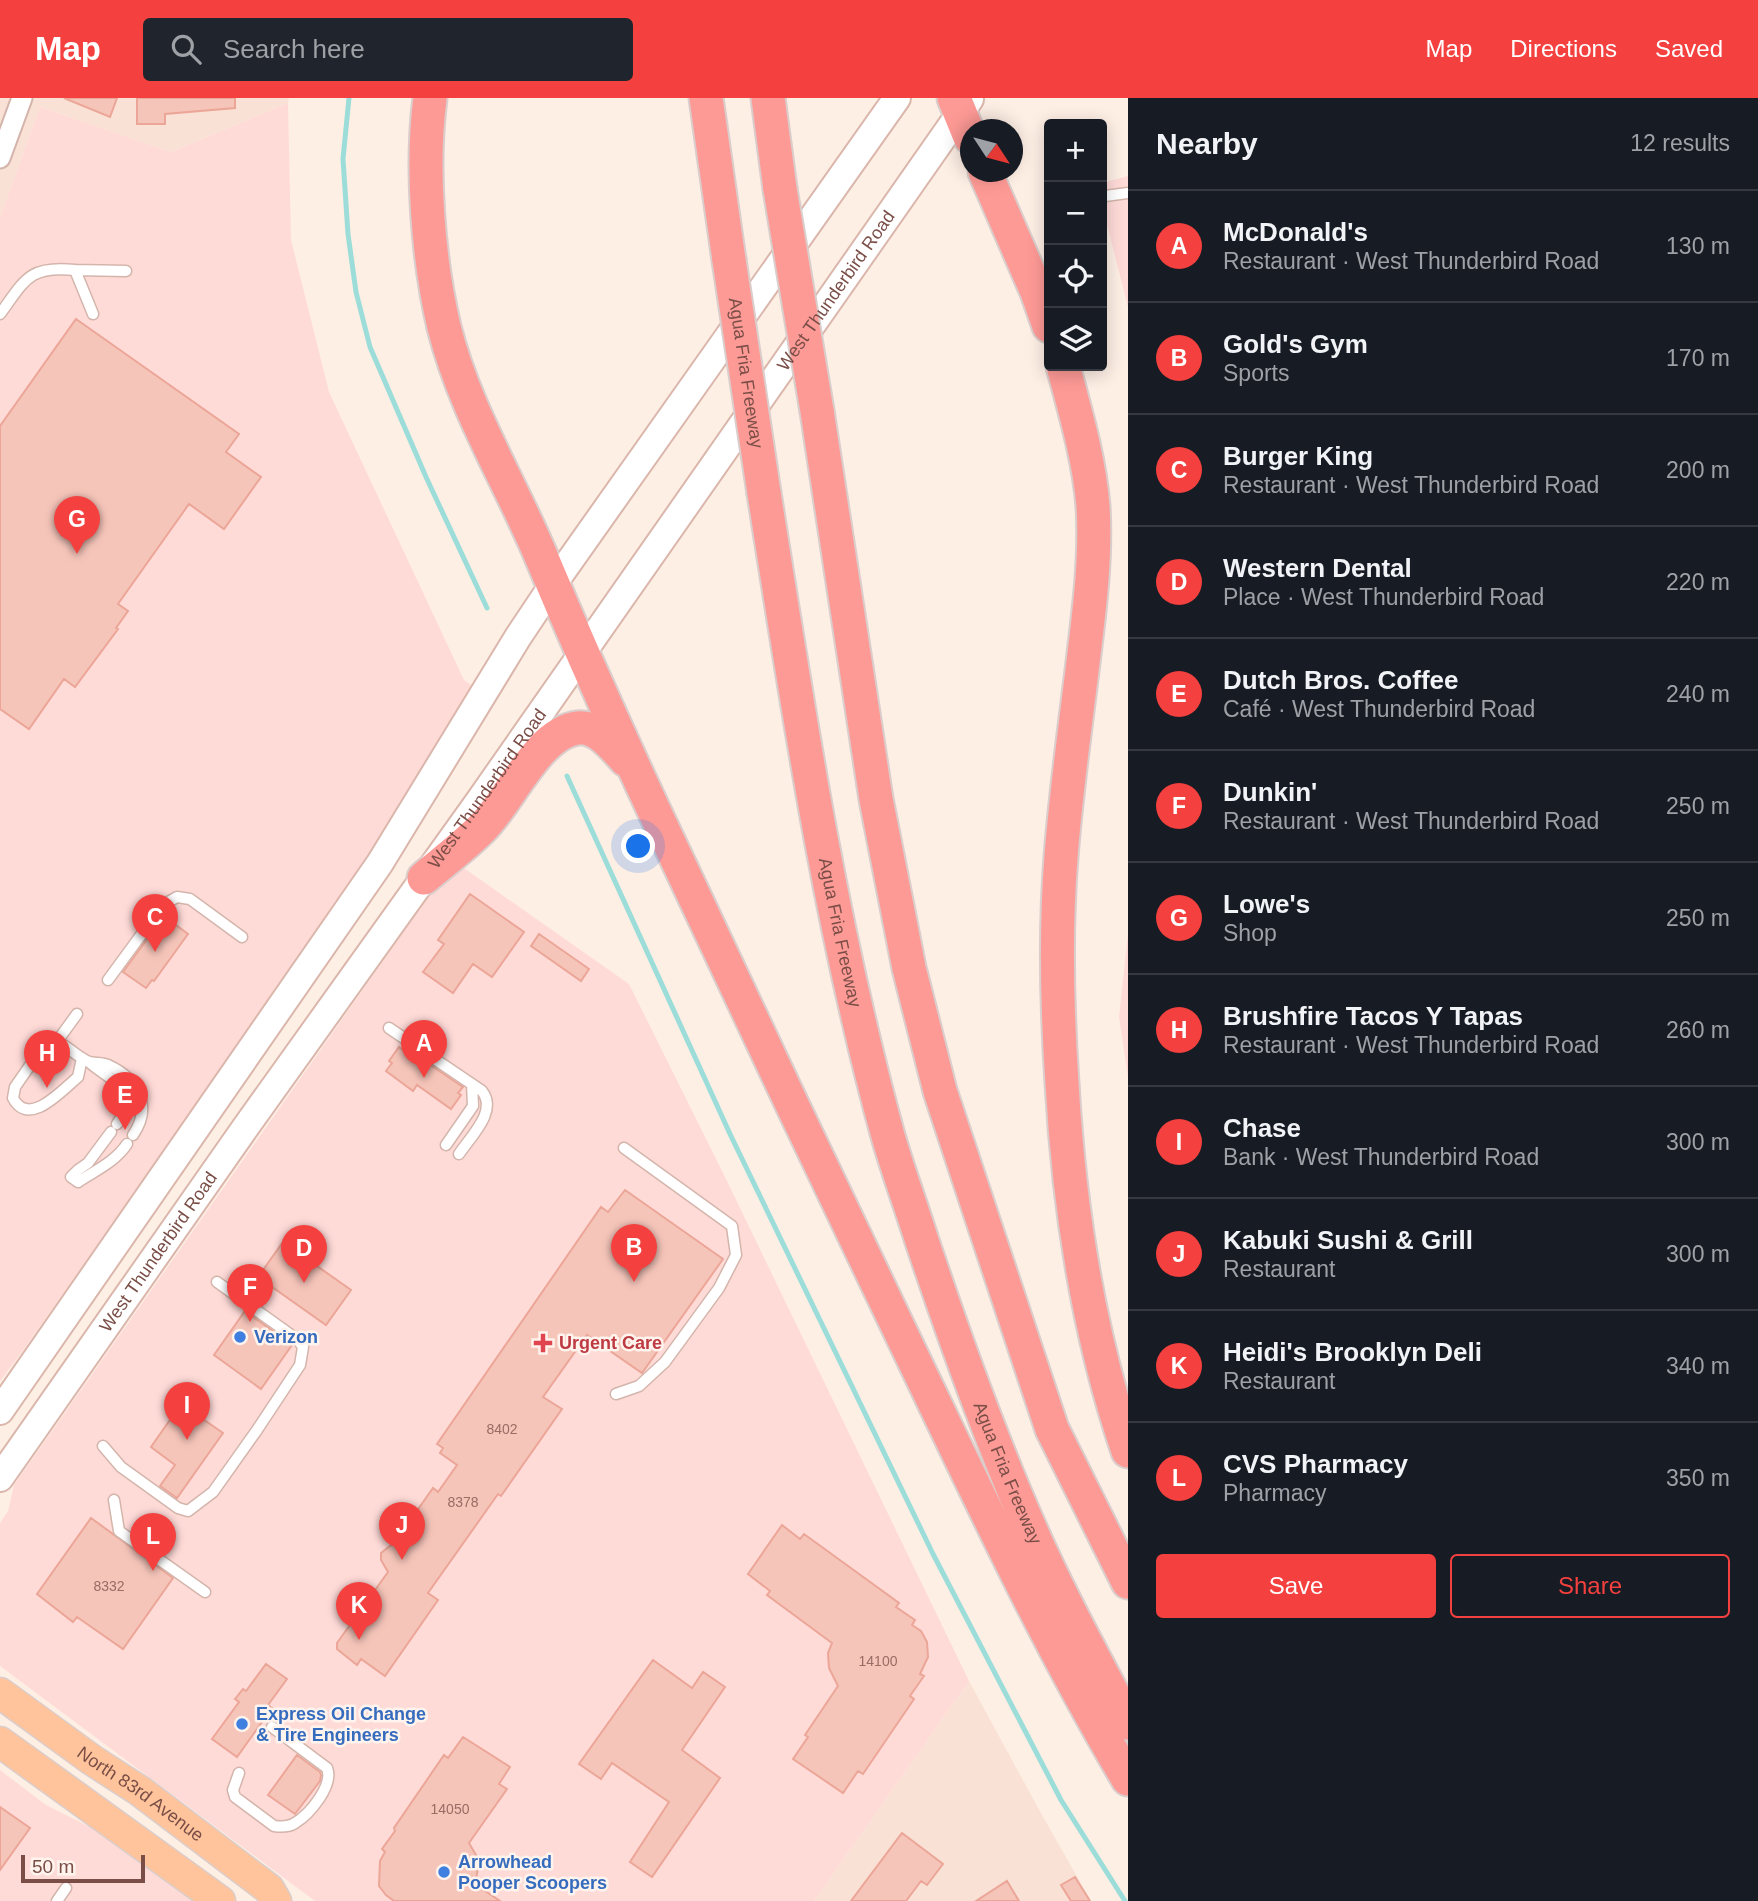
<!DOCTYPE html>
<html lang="en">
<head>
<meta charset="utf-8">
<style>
  :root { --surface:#171b24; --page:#20242c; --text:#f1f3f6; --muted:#9ea1a6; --line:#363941; --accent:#f4403e }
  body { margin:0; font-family:Arial,sans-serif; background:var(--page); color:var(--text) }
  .controls { position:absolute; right:21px; top:21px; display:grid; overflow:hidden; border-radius:7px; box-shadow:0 4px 18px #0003 }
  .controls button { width:63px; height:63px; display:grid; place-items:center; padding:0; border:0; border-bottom:2px solid var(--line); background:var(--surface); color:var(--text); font:35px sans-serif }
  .compass { position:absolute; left:960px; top:21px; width:63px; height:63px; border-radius:50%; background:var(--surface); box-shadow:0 4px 18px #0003; rotate:126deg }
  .scale { position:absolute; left:21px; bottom:18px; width:124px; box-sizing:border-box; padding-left:7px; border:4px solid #7a4e47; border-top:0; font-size:19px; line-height:24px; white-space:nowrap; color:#7a4e47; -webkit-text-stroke:5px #fff4ed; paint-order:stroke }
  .you { position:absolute; left:639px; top:749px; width:24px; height:24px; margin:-18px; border:5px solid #fff; border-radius:50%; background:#1a73e8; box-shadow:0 0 0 10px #1a73e833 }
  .badge { display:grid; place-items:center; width:46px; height:46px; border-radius:50%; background:var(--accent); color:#fff; font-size:23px; font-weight:700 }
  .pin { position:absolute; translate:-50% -58px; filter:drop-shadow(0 2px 4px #0008) }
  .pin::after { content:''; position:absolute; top:37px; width:24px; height:21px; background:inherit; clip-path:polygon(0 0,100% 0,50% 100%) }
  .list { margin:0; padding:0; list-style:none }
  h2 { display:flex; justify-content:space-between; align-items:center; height:91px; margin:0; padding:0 28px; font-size:30px }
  h2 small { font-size:23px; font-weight:400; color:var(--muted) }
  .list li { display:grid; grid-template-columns:46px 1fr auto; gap:21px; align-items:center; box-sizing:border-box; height:112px; padding:0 28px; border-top:2px solid var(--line) }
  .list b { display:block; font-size:26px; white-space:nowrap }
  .list p { margin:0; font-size:23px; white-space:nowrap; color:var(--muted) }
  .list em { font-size:23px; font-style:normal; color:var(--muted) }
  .actions { display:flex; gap:14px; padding:21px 28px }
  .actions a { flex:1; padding:16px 0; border:2px solid var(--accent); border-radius:7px; text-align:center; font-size:24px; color:var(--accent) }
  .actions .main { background:var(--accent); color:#fff }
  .icon { flex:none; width:38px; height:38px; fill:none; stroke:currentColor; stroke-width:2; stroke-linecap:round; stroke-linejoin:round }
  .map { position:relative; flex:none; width:1128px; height:1803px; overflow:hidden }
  header { display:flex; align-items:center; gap:42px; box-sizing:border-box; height:98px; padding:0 35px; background:var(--accent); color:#fff }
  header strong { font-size:33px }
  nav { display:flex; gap:38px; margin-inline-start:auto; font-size:24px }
  .search { width:490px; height:63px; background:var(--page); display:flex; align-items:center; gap:18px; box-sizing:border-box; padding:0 24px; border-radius:7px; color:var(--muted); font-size:26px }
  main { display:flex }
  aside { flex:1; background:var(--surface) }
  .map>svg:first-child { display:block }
  .residential { fill:#f9e1d5 }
  .commercial { fill:#ffdbd8 }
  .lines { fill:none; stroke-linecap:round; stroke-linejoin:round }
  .stream { stroke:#9cddd9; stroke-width:5 }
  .building { fill:#f6c5ba; stroke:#eba698; stroke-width:2 }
  .lane-casing { stroke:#d4b5ac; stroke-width:13 }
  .street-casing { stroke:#d4b5ac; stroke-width:23 }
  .secondary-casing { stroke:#dab6ab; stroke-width:30 }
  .primary-casing { stroke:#dacdcb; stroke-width:33 }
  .highway-casing { stroke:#dacdcb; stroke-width:37 }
  .lane { stroke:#fff; stroke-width:10 }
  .street { stroke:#fff; stroke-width:19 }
  .secondary { stroke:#fff; stroke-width:26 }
  .primary { stroke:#ffc49b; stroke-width:30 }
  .highway { stroke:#fe9a96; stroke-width:33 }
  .highway-bridge-casing { stroke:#dacdcb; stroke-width:37; stroke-linecap:butt }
  .highway-bridge { stroke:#fe9a96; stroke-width:33 }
  .shop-dot { fill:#3f7fe0; stroke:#fff4ed; stroke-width:2.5 }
  .health-dot { fill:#e0444e; stroke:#fff4ed; stroke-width:2.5 }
  .labels { text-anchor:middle; stroke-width:5; stroke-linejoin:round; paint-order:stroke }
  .number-label { font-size:14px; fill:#996c64 }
  .street-label { font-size:18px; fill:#7a4e47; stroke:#fff4ed }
  .shop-label { font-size:18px; font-weight:bold; fill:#366cbe; stroke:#fff4ed; text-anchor:start }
  .health-label { font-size:18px; font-weight:bold; fill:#be3a42; stroke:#fff4ed; text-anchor:start }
</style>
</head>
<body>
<header>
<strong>Map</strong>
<div class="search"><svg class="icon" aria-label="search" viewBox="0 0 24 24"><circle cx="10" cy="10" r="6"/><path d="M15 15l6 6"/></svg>Search here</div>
<nav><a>Map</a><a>Directions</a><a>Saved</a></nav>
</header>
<main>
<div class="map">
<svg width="1128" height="1803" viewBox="0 0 1128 1803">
  <rect width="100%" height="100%" fill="#feefe5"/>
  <path class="residential" d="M0,0H289L288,5L171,54L40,9L0,120Z
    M969,1583L1042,1717L1091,1803H814Z"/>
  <path class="commercial" d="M288,5L291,142L329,294L464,582L473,588L354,780L22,1254L0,1283V120L40,9L171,54Z
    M1128,78V209L1102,107V85Z
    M461,768L629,886L724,1077L969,1583L814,1803H315L0,1568V1425L8,1413L14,1387L438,785Z
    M1128,836V979L1119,919Z
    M0,1672L46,1707L92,1730L193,1803H0Z"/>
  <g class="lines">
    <path class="stream" d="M349,0L343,61L348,136L356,194L370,249L426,379L487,510
      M567,678L730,1036L933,1456L1061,1702L1125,1803"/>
  </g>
  <path class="building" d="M64,0H117L110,19Z
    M137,0H235V10L165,16V26H137Z
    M76,221L239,336L226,354L261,379L224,431L189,406L118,506L128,513L116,530L118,531L75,589L64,581L29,631L0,611V328Z
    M470,796L524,834L492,879L473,866L453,895L423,874L444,846L438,842Z
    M164,818L188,836L154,883L152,882L146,890L123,874Z
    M539,836L589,871L581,883L531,848Z
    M399,949L403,952L405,950L463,989L458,995L461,997L451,1011L417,987L413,993L386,973L392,965L389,963Z
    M625,1092L723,1161L642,1275L587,1237L543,1299L562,1311L501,1398L498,1396L428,1495L438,1502L385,1578L361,1561L357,1567L337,1551V1545L388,1474L381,1462V1455L395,1444L433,1390L438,1394L457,1367L440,1355L443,1350L437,1346L601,1109L608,1114Z
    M283,1144L351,1192L326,1227L258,1179Z
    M245,1213L292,1247L261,1291L214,1257Z
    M181,1306L223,1335L177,1400L160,1388L175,1367L151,1349Z
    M91,1420L173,1480L123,1551L77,1519L73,1524L37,1496Z
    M782,1427L800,1441L804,1436L899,1505L896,1509L915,1522L912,1527L921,1533L927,1544L928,1559L920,1576L924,1578L910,1598L914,1601L863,1676L858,1673L843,1695L793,1661L808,1639L805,1637L838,1588L829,1570L828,1555L832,1545L767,1497L770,1493L748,1476Z
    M653,1562L692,1590L703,1574L725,1589L682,1652L720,1680L652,1779L630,1764L669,1704L612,1665L601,1681L579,1666Z
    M266,1566L287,1581L268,1607L272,1610L237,1659L212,1641L239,1604L235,1601L243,1591L246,1593Z
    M463,1639L510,1669L499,1686L507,1691L469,1745L476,1757L478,1770L475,1786L500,1803H394L386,1797L379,1788L380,1763L385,1754L382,1751L395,1733L394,1730L444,1657L448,1660Z
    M297,1657L320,1674L321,1677L320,1683L295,1716L268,1697Z
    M0,1709L30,1730L0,1772Z
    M902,1735L943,1766L927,1787L921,1783L906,1803H851Z
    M1075,1779L1090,1803H1071L1061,1787Z
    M1007,1783L1019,1803H976Z"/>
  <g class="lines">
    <g class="lane-casing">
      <path id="lane" d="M1105,98L1128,95
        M0,216C25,182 29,167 75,172
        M93,216L75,172L126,173
        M108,882L163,807L177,799L190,801L242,839
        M389,930L482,993C498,1013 471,1038 459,1056
        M58,942L77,916
        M82,960L78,979C61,993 29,1030 13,1000L15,989L49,940C64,944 73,956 87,963C93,966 102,964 108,967C138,981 153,1008 133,1037
        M89,964C113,985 142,990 117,1026
        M111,1034L88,1065L78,1072L71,1079L78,1084C96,1072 115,1064 127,1046
        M446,1047L473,1008L472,986
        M616,1296L639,1288L665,1264L719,1190L736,1157L732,1128L624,1050
        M103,1348L121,1369L178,1410L188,1413L213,1394L257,1332L300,1267L303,1249L298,1242L217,1184
        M114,1402L119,1433L205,1494
        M239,1675L233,1692L235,1699L274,1728C281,1729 289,1729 295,1725C310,1716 334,1687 327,1670L272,1629
        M57,1803L66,1790"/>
    </g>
    <g class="street-casing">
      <path id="street" d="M0,60L22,0"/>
    </g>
    <g class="secondary-casing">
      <g id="secondary">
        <path d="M0,1313L380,765L518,539L552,488L897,0"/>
        <path id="s1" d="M0,1380L245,1030L479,703L970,1"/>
      </g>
    </g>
    <g class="primary-casing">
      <g id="primary">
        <path id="s2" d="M0,1595L92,1662L140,1693L269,1791L276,1803"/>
        <path d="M0,1644L220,1803"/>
      </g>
    </g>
    <g class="highway-casing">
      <g id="highway">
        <path d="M430,0C421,69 428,161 444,229C464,310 509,382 541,458C583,558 627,656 673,753C751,921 830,1087 910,1254C979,1398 1046,1543 1128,1681"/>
        <path d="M706,0L729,162"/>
        <path d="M768,0L780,91"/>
        <path d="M954,0L970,39"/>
        <path d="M985,74L1037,194L1049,228"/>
        <path d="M1063,268C1075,313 1089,360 1093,408C1096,457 1090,507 1084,556C1076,624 1066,692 1061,759C1055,835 1057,910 1062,985C1069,1110 1088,1235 1128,1353"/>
        <path d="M817,313L876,701L909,870L940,993L1052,1331L1128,1484"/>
        <path id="s3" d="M764,395C798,611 830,827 888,1038C898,1073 911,1108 922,1143C954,1239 988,1335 1029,1428C1058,1495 1094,1560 1128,1625"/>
        <path d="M424,780C444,763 464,748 482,730C509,704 538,634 578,630C598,628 614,649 626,662"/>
      </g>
    </g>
    <use href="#lane" class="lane"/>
    <use href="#street" class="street"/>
    <use href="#secondary" class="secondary"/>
    <use href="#primary" class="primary"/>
    <use href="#highway" class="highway"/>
    <g class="highway-bridge-casing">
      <g id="highway-bridge">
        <path d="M780,91L817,313"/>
        <path id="s4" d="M729,162L764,395"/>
      </g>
    </g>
    <use href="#highway-bridge" class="highway-bridge"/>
  </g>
  <g class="shop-dot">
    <circle cx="240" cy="1239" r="7"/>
    <circle cx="242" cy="1626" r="7"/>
    <circle cx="444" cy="1774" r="7"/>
  </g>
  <path class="health-dot" d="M539.5 1234.5h7v7h7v7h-7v7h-7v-7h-7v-7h7z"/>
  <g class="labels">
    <g class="number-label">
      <text x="502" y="1336">8402</text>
      <text x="463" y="1409">8378</text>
      <text x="109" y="1493">8332</text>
      <text x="878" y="1568">14100</text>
      <text x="450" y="1716">14050</text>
    </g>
    <g class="street-label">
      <text dy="6" stroke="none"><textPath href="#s1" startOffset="1452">West Thunderbird Road</textPath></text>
      <text dy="6" stroke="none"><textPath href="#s4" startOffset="114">Agua Fria Freeway</textPath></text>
      <text dy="6" stroke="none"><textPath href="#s1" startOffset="844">West Thunderbird Road</textPath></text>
      <text dy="6" stroke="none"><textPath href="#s3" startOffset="446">Agua Fria Freeway</textPath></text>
      <text dy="6" stroke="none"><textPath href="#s1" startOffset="276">West Thunderbird Road</textPath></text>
      <text dy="6" stroke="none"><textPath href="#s3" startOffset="1013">Agua Fria Freeway</textPath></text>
      <text dy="6" stroke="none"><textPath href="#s2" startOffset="173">North 83rd Avenue</textPath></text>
    </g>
    <g class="shop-label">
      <text x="254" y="1245">Verizon</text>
      <text x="256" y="1622">Express Oil Change<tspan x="256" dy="21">&amp; Tire Engineers</tspan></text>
      <text x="458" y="1770">Arrowhead<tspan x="458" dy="21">Pooper Scoopers</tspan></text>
    </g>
    <g class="health-label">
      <text x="559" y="1251">Urgent Care</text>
    </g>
  </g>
</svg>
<div class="controls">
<button>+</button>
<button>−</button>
<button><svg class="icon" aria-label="locate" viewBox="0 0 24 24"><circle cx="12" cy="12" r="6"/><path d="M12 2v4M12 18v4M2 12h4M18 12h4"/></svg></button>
<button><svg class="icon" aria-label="layers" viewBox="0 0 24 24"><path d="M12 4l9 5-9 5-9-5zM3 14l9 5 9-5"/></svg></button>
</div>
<svg class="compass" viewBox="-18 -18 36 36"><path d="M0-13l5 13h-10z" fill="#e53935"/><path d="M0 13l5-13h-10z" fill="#9ea1a6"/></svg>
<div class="scale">50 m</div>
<div class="you"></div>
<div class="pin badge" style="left:424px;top:980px">A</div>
<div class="pin badge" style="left:634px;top:1184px">B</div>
<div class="pin badge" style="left:155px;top:854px">C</div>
<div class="pin badge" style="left:304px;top:1185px">D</div>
<div class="pin badge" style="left:125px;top:1032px">E</div>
<div class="pin badge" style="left:250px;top:1224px">F</div>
<div class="pin badge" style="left:77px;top:456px">G</div>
<div class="pin badge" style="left:47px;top:990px">H</div>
<div class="pin badge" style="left:187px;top:1342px">I</div>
<div class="pin badge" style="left:402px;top:1462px">J</div>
<div class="pin badge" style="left:359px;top:1542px">K</div>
<div class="pin badge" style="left:153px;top:1473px">L</div>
</div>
<aside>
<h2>Nearby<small>12 results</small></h2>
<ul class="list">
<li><span class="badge">A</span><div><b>McDonald's</b><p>Restaurant · West Thunderbird Road</p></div><em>130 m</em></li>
<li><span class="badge">B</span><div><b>Gold's Gym</b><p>Sports</p></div><em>170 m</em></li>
<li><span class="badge">C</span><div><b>Burger King</b><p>Restaurant · West Thunderbird Road</p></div><em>200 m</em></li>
<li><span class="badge">D</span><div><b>Western Dental</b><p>Place · West Thunderbird Road</p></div><em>220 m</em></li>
<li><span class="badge">E</span><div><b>Dutch Bros. Coffee</b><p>Café · West Thunderbird Road</p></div><em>240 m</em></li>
<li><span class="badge">F</span><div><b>Dunkin'</b><p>Restaurant · West Thunderbird Road</p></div><em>250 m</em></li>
<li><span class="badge">G</span><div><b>Lowe's</b><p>Shop</p></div><em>250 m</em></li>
<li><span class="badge">H</span><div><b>Brushfire Tacos Y Tapas</b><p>Restaurant · West Thunderbird Road</p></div><em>260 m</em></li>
<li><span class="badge">I</span><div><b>Chase</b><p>Bank · West Thunderbird Road</p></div><em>300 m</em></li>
<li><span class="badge">J</span><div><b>Kabuki Sushi &amp; Grill</b><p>Restaurant</p></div><em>300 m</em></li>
<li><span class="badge">K</span><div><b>Heidi's Brooklyn Deli</b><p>Restaurant</p></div><em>340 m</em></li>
<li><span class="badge">L</span><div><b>CVS Pharmacy</b><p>Pharmacy</p></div><em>350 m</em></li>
</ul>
<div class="actions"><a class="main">Save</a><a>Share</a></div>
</aside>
</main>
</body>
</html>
